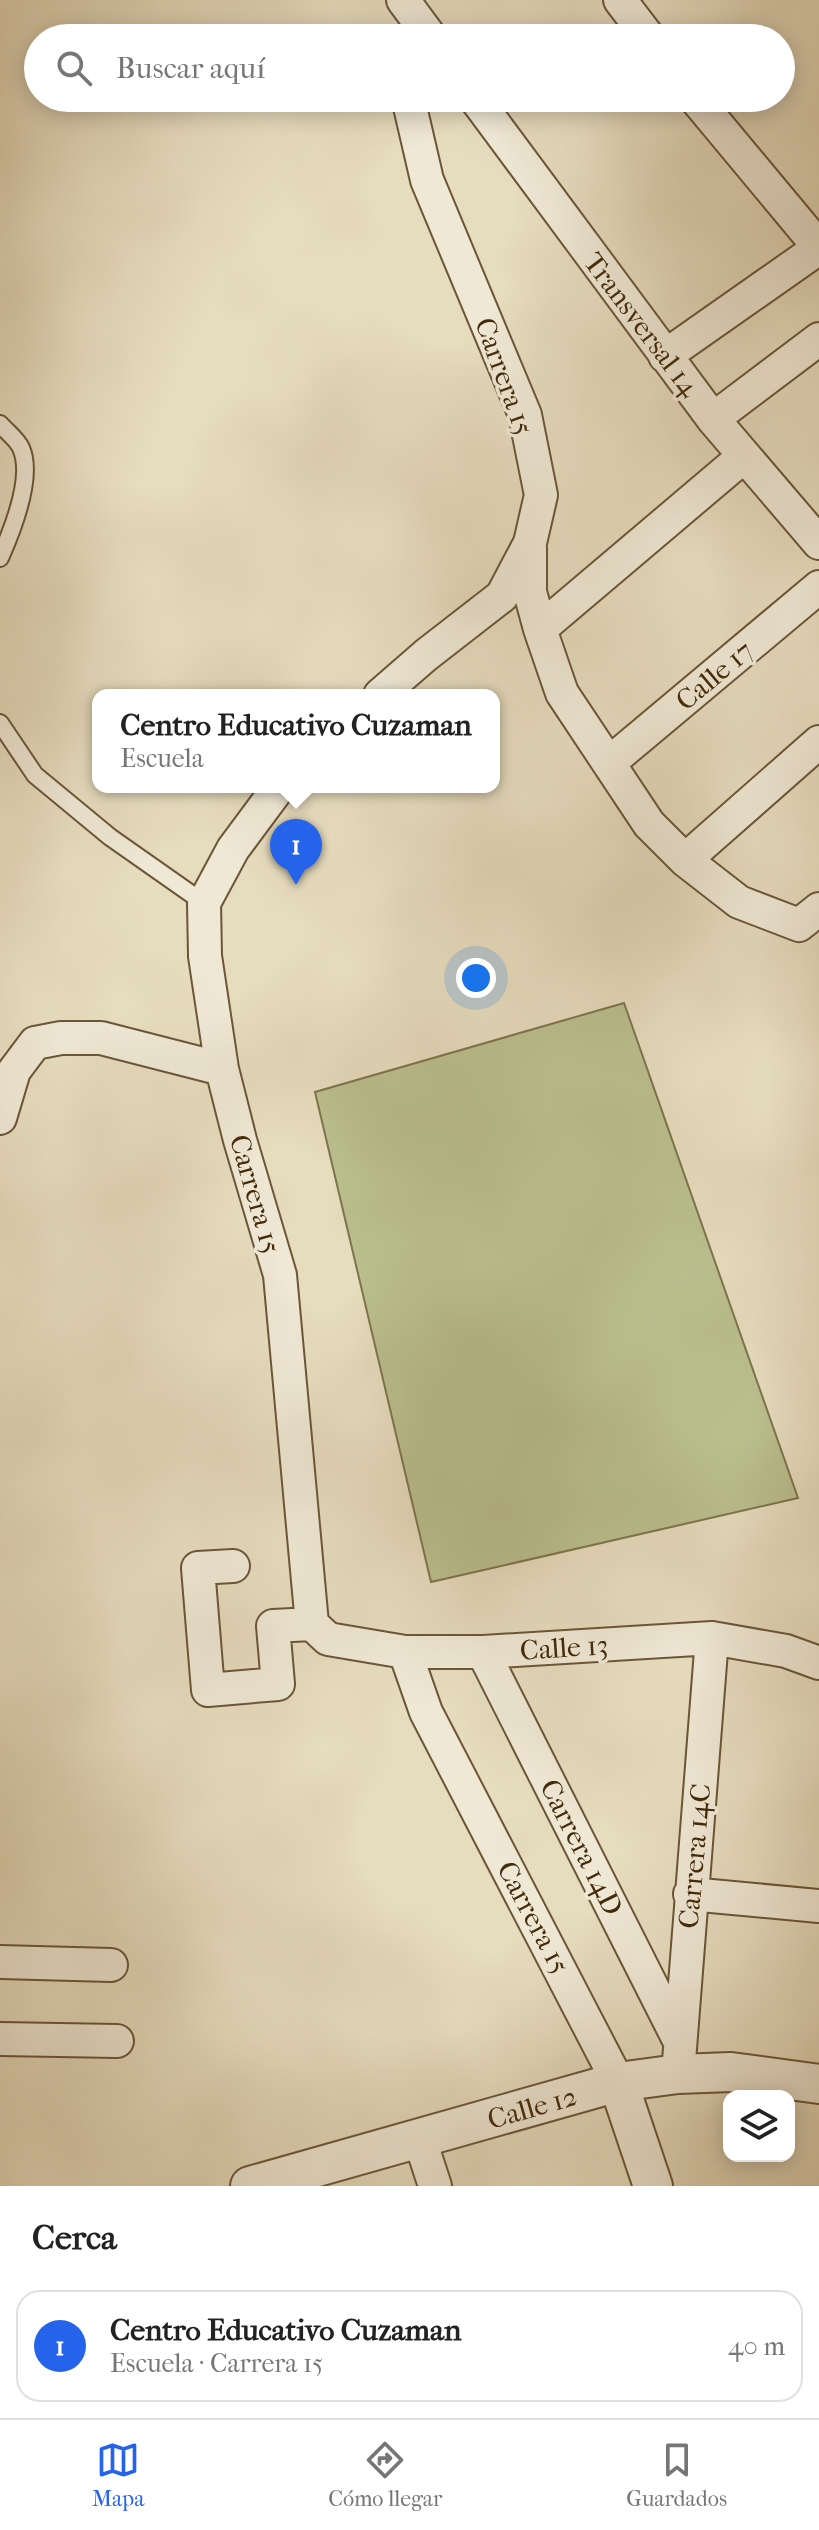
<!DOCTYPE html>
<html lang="es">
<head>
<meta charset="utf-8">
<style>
  :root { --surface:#fff; --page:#f6f6f6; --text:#222; --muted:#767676; --line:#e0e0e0; --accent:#2563eb }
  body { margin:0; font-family:"IM FELL French Canon",serif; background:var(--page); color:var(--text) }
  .controls { position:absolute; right:24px; bottom:24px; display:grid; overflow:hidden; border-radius:16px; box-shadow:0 4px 20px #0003 }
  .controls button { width:72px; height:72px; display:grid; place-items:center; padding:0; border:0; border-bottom:2px solid var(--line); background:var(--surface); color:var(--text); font:40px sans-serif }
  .you { position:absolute; left:476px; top:978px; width:28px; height:28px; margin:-20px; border:6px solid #fff; border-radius:50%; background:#1a73e8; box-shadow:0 0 0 12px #1a73e833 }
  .badge { display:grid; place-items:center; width:52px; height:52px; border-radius:50%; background:var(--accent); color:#fff; font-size:26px; font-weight:700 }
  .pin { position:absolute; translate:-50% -66px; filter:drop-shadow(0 2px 4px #0008) }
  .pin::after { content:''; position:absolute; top:42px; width:28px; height:24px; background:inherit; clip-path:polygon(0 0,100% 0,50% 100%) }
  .popup { position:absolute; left:92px; top:689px; width:408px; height:104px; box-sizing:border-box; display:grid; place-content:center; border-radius:16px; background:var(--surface); filter:drop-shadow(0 2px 6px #0005); font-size:26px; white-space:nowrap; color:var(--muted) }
  .popup b { font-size:30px; color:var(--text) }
  .popup::after { content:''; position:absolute; left:50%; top:100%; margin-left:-16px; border:16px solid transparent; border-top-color:var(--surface) }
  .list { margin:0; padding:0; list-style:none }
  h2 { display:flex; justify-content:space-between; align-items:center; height:104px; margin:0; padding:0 32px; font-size:34px }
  h2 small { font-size:26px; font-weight:400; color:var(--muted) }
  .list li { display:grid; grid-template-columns:52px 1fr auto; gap:24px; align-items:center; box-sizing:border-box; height:112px; margin:0 16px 16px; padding:0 16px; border:2px solid var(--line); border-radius:24px }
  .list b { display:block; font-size:30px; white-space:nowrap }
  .list p { margin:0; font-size:26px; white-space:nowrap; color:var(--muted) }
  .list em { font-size:26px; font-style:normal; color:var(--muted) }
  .icon { flex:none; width:44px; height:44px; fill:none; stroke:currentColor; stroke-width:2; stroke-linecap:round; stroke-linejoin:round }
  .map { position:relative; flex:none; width:819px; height:2186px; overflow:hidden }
  .search { position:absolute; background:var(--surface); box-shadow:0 4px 20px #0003; left:24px; right:24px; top:24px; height:88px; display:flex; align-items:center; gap:20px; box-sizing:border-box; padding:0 28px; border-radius:44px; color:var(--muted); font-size:30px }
  .sheet { height:232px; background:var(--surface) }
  nav { display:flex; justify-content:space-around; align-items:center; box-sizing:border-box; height:112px; border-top:2px solid var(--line); background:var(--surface); font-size:22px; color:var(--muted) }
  nav a { display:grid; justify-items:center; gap:4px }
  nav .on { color:var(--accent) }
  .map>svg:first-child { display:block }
  .green { fill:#babf8e; stroke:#7e744c; stroke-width:2 }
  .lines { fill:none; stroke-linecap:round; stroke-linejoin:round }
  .service-casing { stroke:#6c5636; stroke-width:20 }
  .minor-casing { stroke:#6c5636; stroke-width:36 }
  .tertiary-casing { stroke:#6c5636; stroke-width:42 }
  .service { stroke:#efe8d5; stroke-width:16 }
  .minor { stroke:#efe8d5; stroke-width:32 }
  .tertiary { stroke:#efe8d5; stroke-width:38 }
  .labels { text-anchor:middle; stroke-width:7; stroke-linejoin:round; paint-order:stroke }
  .street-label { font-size:28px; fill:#432a09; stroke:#efe8d5 }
</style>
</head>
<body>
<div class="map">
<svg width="819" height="2186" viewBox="0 0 819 2186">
  <rect width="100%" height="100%" fill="#e6dcbe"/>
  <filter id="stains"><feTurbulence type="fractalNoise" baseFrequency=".0025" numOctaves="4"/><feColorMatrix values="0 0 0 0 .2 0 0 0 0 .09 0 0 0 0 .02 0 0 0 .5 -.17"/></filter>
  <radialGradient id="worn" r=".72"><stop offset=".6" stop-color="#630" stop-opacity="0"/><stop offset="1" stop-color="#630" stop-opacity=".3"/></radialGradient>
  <path class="green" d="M624,1003L798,1498L431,1582L315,1092Z"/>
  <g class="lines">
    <g class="service-casing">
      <path id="service" d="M0,424C6,431 17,439 21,448C34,477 12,531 0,558
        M0,723L35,775L110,837L204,903"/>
    </g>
    <g class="minor-casing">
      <path id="minor" d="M403,0L431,38
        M620,0L649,38
        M475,98L713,419L819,543
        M695,98L819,247
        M665,356L819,248
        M713,419L819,339
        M530,548V592L540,629L562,693L649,824L685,860L739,902L799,925L819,909
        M540,629L743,457
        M380,695L426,655L502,596L530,543L541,495L525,415L427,180L408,98
        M609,763L819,587
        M279,787L233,849L204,903L205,956L222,1069L240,1140L280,1275L312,1624
        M685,860L819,742
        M0,1118L14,1071L35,1043L61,1038H101L222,1069
        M233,1566L198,1568L208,1690L278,1684L273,1626L312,1624
        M312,1624L328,1639L405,1652H483L712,1638L786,1651L819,1663
        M405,1652L426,1712L618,2082
        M483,1652L680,2042
        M690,1894L819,1906
        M0,1962L111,1965
        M0,2039L117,2041
        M678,2074L712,1638
        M420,2140L435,2186"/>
    </g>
    <g class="tertiary-casing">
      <path id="tertiary" d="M618,2082L653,2186
        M250,2186L618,2082L678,2074L731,2072L819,2084"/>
    </g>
    <use href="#service" class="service"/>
    <use href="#minor" class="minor"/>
    <use href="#tertiary" class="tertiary"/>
  </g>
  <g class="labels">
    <g class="street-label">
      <text transform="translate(642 324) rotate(53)" y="10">Transversal 14</text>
      <text transform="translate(505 376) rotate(70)" y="10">Carrera 15</text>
      <text transform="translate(714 675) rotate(-40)" y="10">Calle 17</text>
      <text transform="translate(256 1194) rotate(74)" y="10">Carrera 15</text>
      <text transform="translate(564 1647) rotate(-4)" y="10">Calle 13</text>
      <text transform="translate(582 1847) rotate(63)" y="10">Carrera 14D</text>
      <text transform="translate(694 1856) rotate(-85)" y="10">Carrera 14C</text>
      <text transform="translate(534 1917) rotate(62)" y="10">Carrera 15</text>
      <text transform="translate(532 2107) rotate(-16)" y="10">Calle 12</text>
    </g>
  </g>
  <rect width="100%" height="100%" filter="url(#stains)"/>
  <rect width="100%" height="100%" fill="url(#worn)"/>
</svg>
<div class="controls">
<button><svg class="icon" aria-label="layers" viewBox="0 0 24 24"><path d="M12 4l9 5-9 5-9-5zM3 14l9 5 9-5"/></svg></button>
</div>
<div class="you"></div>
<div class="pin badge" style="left:296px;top:885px">1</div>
<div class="popup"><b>Centro Educativo Cuzaman</b>Escuela</div>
<div class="search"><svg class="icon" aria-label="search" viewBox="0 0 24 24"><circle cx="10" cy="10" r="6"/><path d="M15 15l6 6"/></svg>Buscar aquí</div>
</div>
<section class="sheet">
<h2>Cerca<small></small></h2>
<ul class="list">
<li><span class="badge">1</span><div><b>Centro Educativo Cuzaman</b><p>Escuela · Carrera 15</p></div><em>40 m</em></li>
</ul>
</section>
<nav>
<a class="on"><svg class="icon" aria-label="map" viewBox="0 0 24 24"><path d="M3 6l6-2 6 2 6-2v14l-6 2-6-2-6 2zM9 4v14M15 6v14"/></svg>Mapa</a>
<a><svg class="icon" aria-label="directions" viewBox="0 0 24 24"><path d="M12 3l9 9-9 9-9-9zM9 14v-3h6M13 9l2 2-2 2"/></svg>Cómo llegar</a>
<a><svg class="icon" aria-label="saved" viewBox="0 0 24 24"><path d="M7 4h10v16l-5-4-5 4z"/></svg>Guardados</a>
</nav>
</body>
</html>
